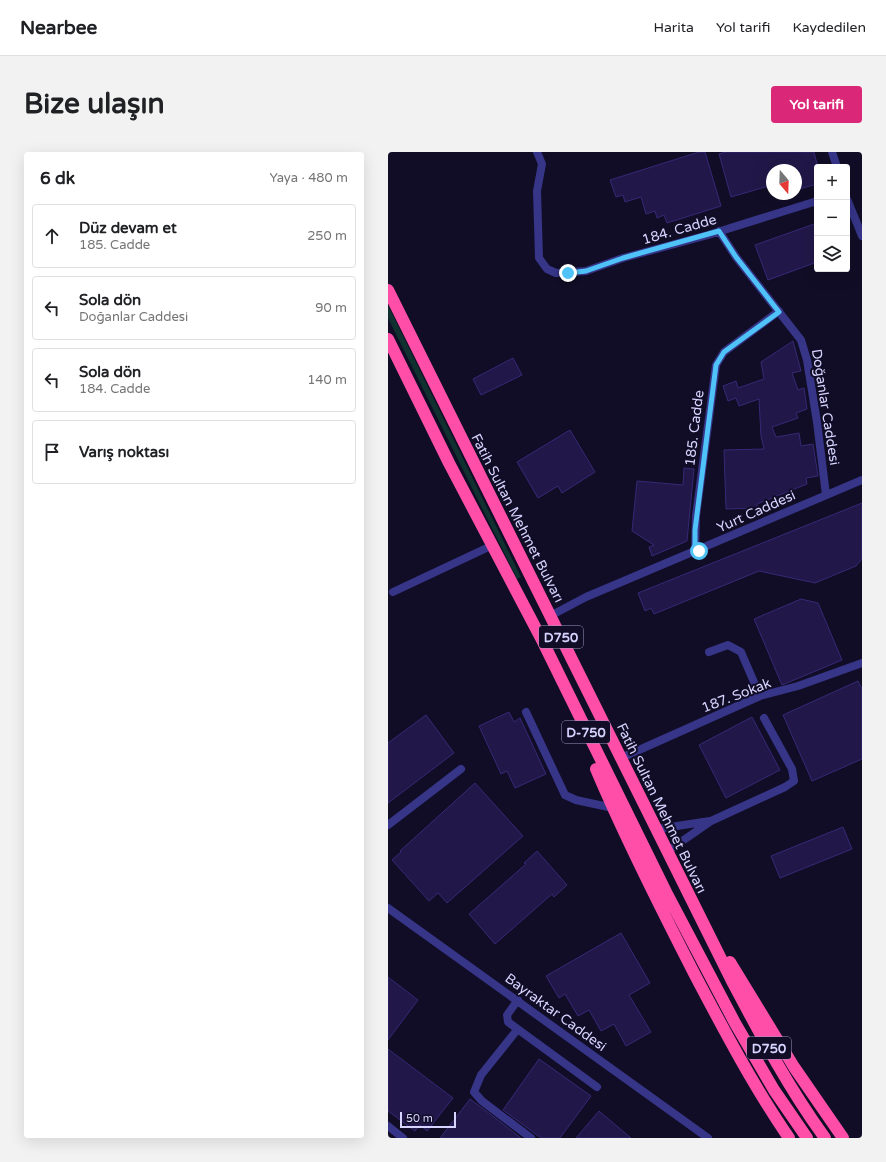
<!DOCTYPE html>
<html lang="tr">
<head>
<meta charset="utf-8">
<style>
  :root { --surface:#fff; --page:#f2f2f2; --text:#202124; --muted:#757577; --line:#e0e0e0; --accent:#db2777 }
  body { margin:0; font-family:"Varela Round",sans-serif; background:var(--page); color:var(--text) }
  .controls { position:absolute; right:12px; top:12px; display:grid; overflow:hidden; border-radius:4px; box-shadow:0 4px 16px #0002 }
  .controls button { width:36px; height:36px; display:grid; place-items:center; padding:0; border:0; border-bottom:1px solid var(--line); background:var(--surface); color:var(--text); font:20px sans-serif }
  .compass { position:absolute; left:378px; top:12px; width:36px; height:36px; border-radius:50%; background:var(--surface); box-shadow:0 4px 16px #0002; rotate:161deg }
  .scale { position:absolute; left:12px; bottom:10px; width:56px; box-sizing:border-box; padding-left:4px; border:2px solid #d6d3ff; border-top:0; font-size:11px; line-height:14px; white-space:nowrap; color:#d6d3ff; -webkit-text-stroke:3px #110d26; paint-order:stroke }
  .stop { position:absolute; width:12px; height:12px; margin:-9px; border:3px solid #4fc3f7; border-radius:50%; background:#fff }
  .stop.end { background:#4fc3f7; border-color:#fff; box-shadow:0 1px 4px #0008 }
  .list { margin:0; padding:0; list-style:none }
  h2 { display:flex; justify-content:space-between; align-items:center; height:52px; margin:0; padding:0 16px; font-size:17px }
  h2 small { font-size:13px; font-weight:400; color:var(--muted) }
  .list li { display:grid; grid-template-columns:26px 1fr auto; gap:12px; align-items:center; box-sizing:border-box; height:64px; margin:0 8px 8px; padding:0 8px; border:1px solid var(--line); border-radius:4px }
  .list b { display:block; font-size:15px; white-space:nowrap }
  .list p { margin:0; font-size:13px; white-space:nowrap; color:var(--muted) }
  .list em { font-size:13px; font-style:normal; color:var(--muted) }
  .icon { flex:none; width:22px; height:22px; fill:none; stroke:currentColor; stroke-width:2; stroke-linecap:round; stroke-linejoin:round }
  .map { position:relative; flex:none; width:474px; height:986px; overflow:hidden; border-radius:4px }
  header { display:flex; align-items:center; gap:24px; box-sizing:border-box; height:56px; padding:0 20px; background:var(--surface); border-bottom:1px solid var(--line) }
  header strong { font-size:19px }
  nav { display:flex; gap:22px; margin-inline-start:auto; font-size:14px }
  .intro { display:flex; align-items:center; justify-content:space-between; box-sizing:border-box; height:96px; padding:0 24px }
  h1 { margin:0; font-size:28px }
  .button { padding:10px 18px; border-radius:4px; background:var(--accent); color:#fff; font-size:14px; font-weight:700 }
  main { display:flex; gap:24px; padding:0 24px }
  aside { flex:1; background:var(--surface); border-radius:4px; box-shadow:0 4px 16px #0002 }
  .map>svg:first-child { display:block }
  .green { fill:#10312f }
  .building { fill:#211849; stroke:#362976 }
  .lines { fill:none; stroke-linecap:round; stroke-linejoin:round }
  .minor { stroke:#363588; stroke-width:8 }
  .highway { stroke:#ff4ea8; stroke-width:12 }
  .route { stroke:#4fc3f7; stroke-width:5 }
  .labels { text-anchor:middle; stroke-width:4; stroke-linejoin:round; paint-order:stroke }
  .shield { fill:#110d26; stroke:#9b98be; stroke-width:1 }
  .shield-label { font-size:13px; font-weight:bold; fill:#d6d3ff }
  .street-label { font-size:14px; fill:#d6d3ff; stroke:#110d26 }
</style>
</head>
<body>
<header>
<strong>Nearbee</strong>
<nav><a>Harita</a><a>Yol tarifi</a><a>Kaydedilen</a></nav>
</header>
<div class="intro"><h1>Bize ulaşın</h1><a class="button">Yol tarifi</a></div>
<main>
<aside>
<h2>6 dk<small>Yaya · 480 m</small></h2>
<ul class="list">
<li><svg class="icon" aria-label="ahead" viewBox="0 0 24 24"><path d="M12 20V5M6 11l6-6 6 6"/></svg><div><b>Düz devam et</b><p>185. Cadde</p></div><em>250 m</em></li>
<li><svg class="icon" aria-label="left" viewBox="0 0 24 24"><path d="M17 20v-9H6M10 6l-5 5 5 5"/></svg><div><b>Sola dön</b><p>Doğanlar Caddesi</p></div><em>90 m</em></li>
<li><svg class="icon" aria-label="left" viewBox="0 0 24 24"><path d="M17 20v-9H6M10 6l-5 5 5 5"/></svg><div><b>Sola dön</b><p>184. Cadde</p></div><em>140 m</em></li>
<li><svg class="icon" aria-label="arrive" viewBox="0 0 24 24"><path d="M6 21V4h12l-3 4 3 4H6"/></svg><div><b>Varış noktası</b></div></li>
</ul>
</aside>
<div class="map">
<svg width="474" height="986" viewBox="0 0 474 986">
  <rect width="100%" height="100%" fill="#110d26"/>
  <path class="green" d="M0,153L133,425L129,427L0,166Z"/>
  <path class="building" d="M311,0H317L333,54L279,71L276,63L269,66L267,59L258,62L253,45L237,50L235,43L228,45L222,28Z
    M338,0H426L429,12V32L408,38V18H384V33L343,45L331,2Z
    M429,71V110L380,128L367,93Z
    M405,189L413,219L404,221L410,238L416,236L419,257L408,261L410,266L384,275L388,285L411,281L413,294L425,292L430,324L418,326L419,332L369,352V356L338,357L336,298L376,297L373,284L371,247L351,254L348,246L340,249L335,234L348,229L350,236L376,227L373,210Z
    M125,206L134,223L93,243L85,227Z
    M182,278L207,320L174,341L170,334L150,346L129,310Z
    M296,316L306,317L299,389L264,404L261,395L266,393L244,379L249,329L295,333Z
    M474,351V407L468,414L427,431L371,419L266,462L263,456L257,459L250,441Z
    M413,447L430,451L454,508L394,533L366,467Z
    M470,529L474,537V607L424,629L395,563Z
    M121,560L126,570L132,566L158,622L127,636L119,619L113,622L91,574Z
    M38,563L66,601L0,651V591Z
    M364,565L392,618L338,646L311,593Z
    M87,631L135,684L59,751L50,741L41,749L4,708L13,700L12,699Z
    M455,675L464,697L392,726L383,704Z
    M149,699L179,733L166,745L164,742L107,792L81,762L138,712L136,711Z
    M233,781L262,831L241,843L263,880L238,894L226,872L213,879L201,858L190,864L177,842L171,846L158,824Z
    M0,825L30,848L0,888Z
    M0,897L65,946L39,979L32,973L27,979L0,959Z
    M151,907L203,944L172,986H153L115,958Z
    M82,947L110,968L133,986H52Z
    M211,959L243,986H188Z"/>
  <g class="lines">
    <path class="minor" d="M149,0L154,12L149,39L151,106L159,117L168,121L198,119L235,106L320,83L429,49
      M444,0L449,15
      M459,47L474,84
      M331,79L348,105L413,188L419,208L429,270L438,343
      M307,400L308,364L328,213L336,200L391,159
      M5,440L105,393
      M162,464L198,445L474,328
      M321,500L340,493L353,500L372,544
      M138,560L177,643L188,648L225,656
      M233,606L372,544L410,534L474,511
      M0,673L73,617
      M269,677L322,669
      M280,699L323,669L397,635L406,629L404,617L376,566
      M0,756L320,986
      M130,848L119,863L120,870L209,935
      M129,878L93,923L86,940L94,949L143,986
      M0,974L15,986"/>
    <path class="highway" d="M0,138L345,831C373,884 402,938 437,986
      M0,187L61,311L155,490L278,740L347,871L386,938L419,986
      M208,617C238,688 273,757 308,825C337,880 366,935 401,986
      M342,810L406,915L455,986"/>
  </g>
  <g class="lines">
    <path class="route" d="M180,121L198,119L235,106L331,79L348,105L391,160L336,200L328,213L307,378V400L311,399"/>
  </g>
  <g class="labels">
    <g class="shield">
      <rect x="151" y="474" width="44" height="22" rx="3"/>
      <rect x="174" y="569" width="48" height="22" rx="3"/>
      <rect x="359" y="885" width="44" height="22" rx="3"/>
    </g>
    <g class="shield-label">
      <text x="173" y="490">D750</text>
      <text x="198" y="585">D-750</text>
      <text x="381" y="901">D750</text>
    </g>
    <g class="street-label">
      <text transform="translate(291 77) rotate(-16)" y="5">184. Cadde</text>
      <text transform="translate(438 255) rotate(81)" y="5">Doğanlar Caddesi</text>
      <text transform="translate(306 276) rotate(-83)" y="5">185. Cadde</text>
      <text transform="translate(368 359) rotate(-24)" y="5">Yurt Caddesi</text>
      <text transform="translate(130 366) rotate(63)" y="5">Fatih Sultan Mehmet Bulvarı</text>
      <text transform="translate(348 543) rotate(-21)" y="5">187. Sokak</text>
      <text transform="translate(274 656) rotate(64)" y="5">Fatih Sultan Mehmet Bulvarı</text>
      <text transform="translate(168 860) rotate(36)" y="5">Bayraktar Caddesi</text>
    </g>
  </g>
</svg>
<div class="controls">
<button>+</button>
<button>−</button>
<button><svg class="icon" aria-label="layers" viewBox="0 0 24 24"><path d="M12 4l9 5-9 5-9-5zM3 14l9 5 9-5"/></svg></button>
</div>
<svg class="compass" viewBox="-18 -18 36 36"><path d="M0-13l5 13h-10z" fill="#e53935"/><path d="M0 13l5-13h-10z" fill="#757577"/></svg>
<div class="scale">50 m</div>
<div class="stop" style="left:311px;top:399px"></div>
<div class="stop end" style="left:180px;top:121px"></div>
</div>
</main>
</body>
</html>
